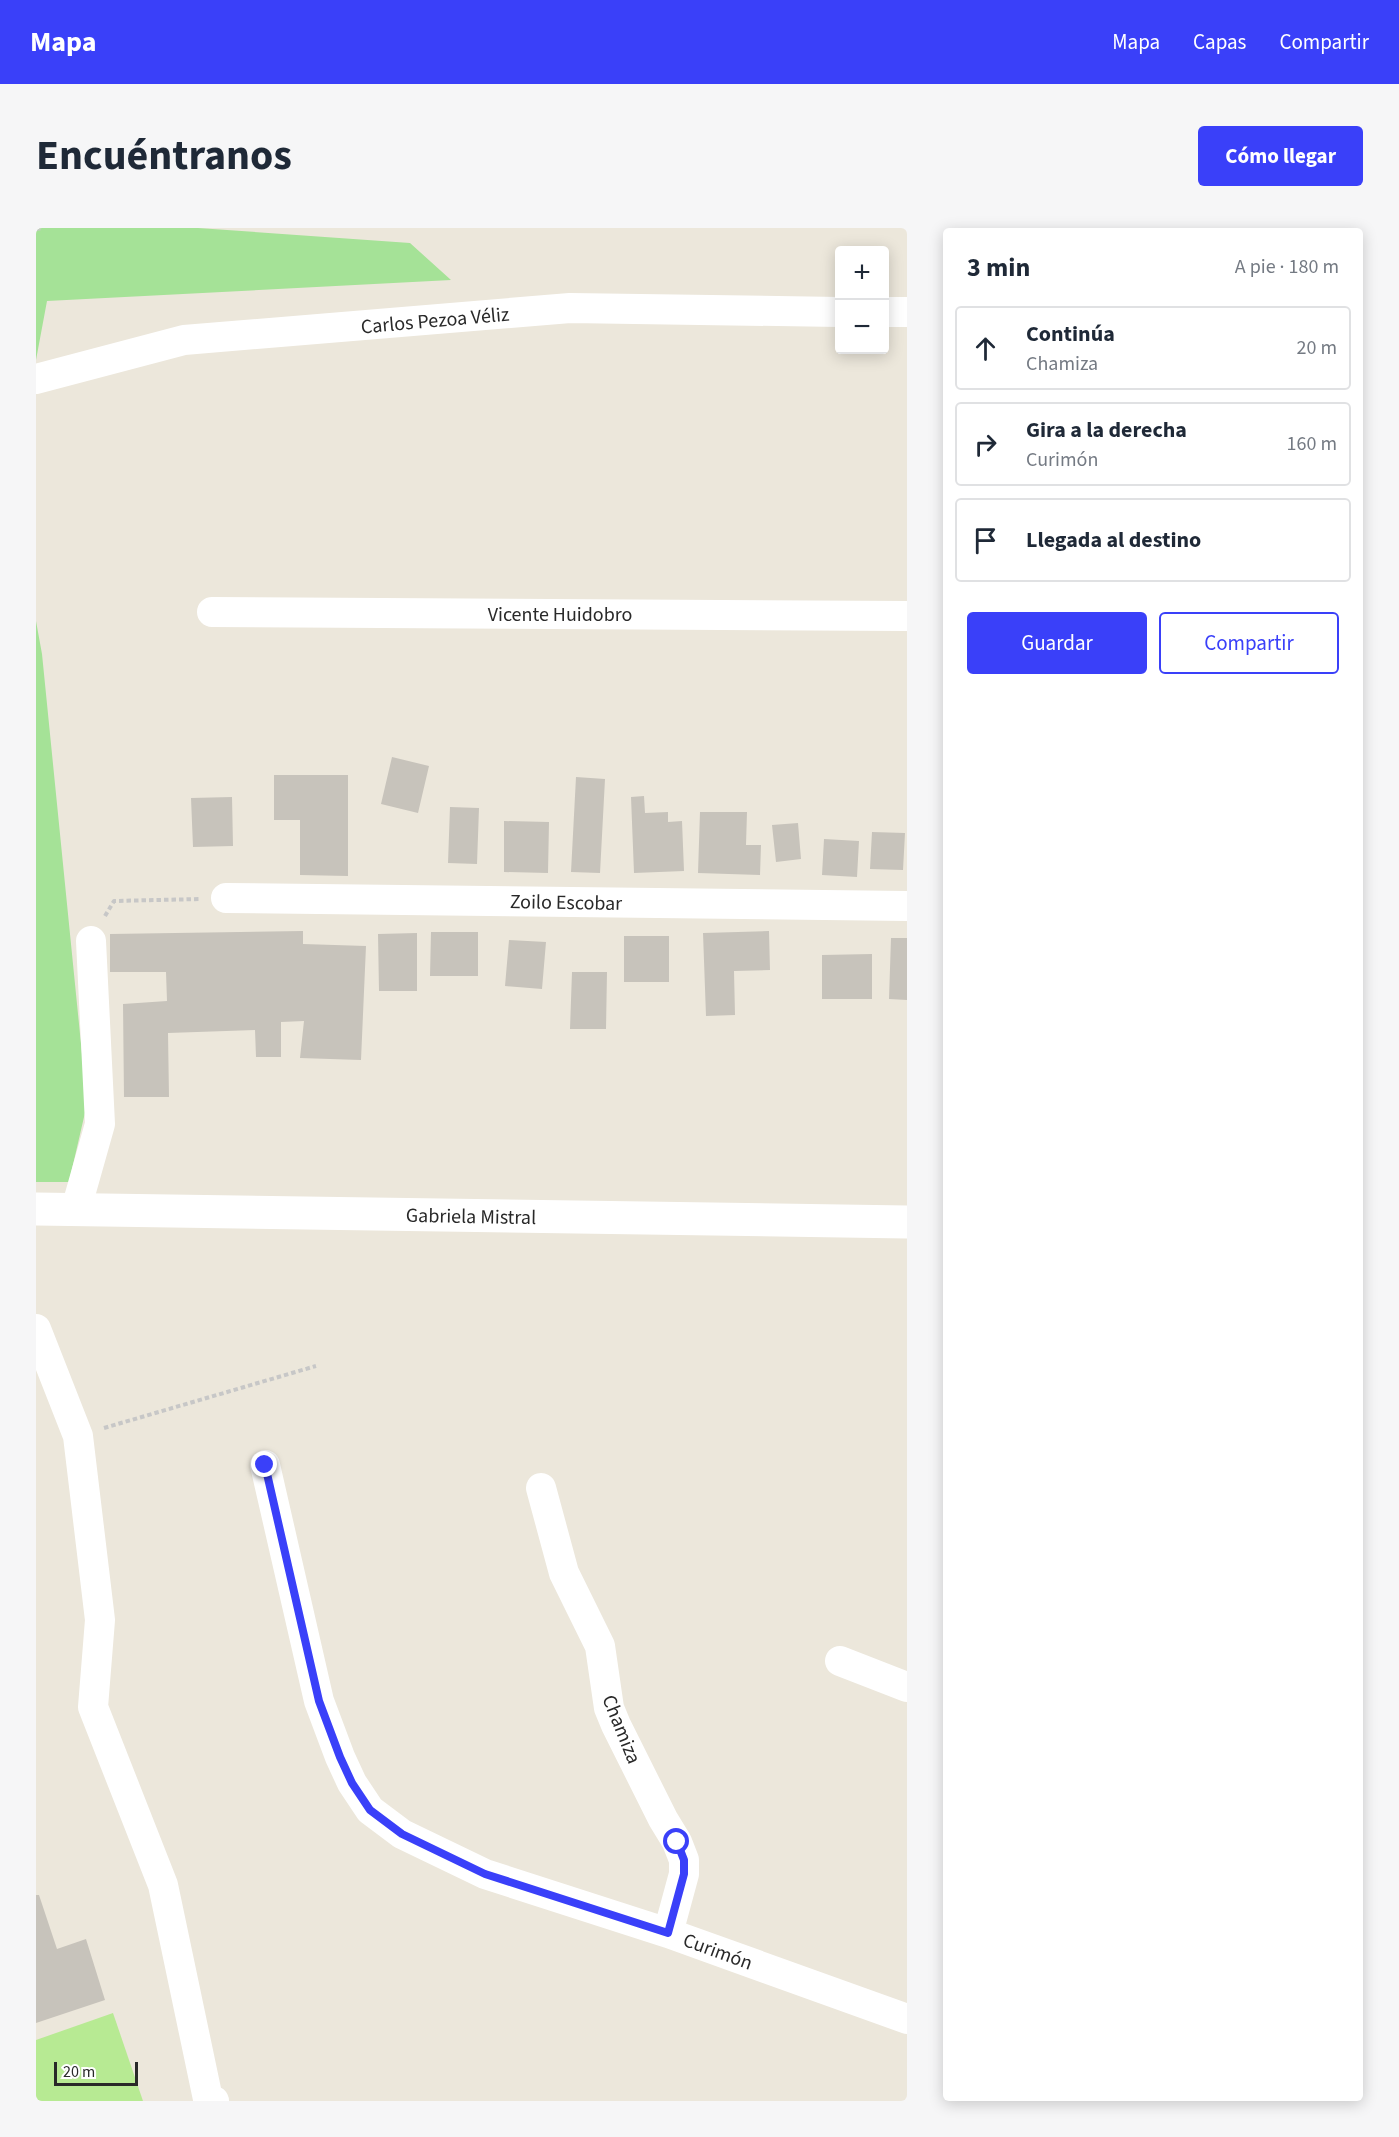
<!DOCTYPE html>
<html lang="es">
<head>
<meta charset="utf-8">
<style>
  :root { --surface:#fff; --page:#f6f6f7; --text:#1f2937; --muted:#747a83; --line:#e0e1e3; --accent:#3a40f9 }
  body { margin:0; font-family:"Source Sans 3",sans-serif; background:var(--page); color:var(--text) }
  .controls { position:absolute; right:18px; top:18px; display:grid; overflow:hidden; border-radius:6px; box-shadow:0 3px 15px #0003 }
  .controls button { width:54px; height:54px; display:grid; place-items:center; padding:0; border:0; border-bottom:2px solid var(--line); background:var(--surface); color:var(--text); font:30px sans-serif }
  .scale { position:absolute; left:18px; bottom:15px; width:84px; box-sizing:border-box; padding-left:6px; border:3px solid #292929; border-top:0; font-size:16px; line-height:21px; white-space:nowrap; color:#292929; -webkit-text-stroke:4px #fff; paint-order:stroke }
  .stop { position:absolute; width:18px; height:18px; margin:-14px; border:4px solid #3a40f9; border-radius:50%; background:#fff }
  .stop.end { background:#3a40f9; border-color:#fff; box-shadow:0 2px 6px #0008 }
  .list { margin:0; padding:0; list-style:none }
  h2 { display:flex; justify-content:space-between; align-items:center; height:78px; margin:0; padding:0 24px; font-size:26px }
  h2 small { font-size:20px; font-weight:400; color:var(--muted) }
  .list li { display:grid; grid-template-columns:39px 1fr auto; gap:18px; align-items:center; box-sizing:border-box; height:84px; margin:0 12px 12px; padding:0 12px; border:2px solid var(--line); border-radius:6px }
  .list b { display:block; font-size:22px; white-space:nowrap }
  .list p { margin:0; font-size:20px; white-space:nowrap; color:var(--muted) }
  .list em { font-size:20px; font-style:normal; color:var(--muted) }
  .actions { display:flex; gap:12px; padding:18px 24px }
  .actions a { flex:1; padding:14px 0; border:2px solid var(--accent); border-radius:6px; text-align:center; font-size:21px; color:var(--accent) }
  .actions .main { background:var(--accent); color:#fff }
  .icon { flex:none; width:33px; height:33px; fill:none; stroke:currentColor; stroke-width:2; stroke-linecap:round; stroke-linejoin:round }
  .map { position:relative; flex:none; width:871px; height:1873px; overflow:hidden; border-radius:6px }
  header { display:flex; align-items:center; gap:36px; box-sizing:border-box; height:84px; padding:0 30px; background:var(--accent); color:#fff }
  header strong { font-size:28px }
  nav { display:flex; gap:33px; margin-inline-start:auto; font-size:21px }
  .intro { display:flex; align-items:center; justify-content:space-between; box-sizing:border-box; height:144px; padding:0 36px }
  h1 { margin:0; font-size:42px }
  .button { padding:15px 27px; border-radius:6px; background:var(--accent); color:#fff; font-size:21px; font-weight:700 }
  main { display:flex; gap:36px; padding:0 36px }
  aside { flex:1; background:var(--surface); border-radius:6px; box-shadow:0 3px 15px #0003 }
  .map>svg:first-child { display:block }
  .green { fill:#a5e297 }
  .pitch { fill:#b7ea93 }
  .building { fill:#c7c3bb }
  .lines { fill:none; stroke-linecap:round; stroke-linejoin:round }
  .path { stroke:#c7c7c7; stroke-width:4; stroke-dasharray:4.5 3; stroke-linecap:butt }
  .minor { stroke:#fff; stroke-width:30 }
  .tertiary { stroke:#fff; stroke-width:33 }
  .route { stroke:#3a40f9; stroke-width:8 }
  .labels { text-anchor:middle; stroke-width:4.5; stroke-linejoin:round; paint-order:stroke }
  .street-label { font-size:20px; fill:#292929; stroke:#fff }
</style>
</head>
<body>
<header>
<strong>Mapa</strong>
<nav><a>Mapa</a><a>Capas</a><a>Compartir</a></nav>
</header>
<div class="intro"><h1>Encuéntranos</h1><a class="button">Cómo llegar</a></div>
<main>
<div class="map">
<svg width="871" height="1873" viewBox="0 0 871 1873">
  <rect width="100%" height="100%" fill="#ece7db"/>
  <path class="green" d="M0,0H162L374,15L415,52L11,73L0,132Z
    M0,393L6,426L51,876L33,954H0Z"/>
  <path class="pitch" d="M77,1785L107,1873H0V1812Z"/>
  <path class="building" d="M356,529L393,538L382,585L345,576Z
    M238,547H312V648L264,647V592H238Z
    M540,549L569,551L564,645L535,644Z
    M608,568L609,585L632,584V594L646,593L648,643L598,645L595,569Z
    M196,569L197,618L157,619L155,570Z
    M414,579L443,580L441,636L412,635Z
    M664,584H711L710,617H725L724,647L662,645Z
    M468,593L513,594L512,645L468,644Z
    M762,595L765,631L740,634L736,597Z
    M836,604L869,605L867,642L834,641Z
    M788,611L823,613L821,649L786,647Z
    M267,703V716L330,718L325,832L264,830L268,793L245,794V829H220L219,802L132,805L133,869H88L87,776L131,773L130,744H74V706Z
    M733,703L734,742L698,743L699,787L670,788L667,705Z
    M395,704H442V748H394Z
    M381,705V763H343L342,706Z
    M588,708H633V754H588Z
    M855,710H871V772L853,771Z
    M473,712L510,714L506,761L469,758Z
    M836,726V771H786V727Z
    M536,744H571L570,801H534Z
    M0,1667H3L21,1721L50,1711L69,1772L0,1795Z"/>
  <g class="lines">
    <path class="path" d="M0,1L6,0
      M69,688L78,673L164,671
      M68,1200L280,1138"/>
    <path class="minor" d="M848,84H871
      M0,151L148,112L534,80L804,84
      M176,384L871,388
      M190,670L871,678
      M40,981L64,896L55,713
      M0,1101L42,1208L64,1392L57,1479L127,1657L172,1871L178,1873
      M229,1237L283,1473L304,1529L316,1555L334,1582L366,1606L449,1646L632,1705L871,1791
      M505,1260L528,1345L564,1418L573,1480L580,1497L627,1591L641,1614L648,1632V1646L632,1705
      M804,1433L871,1459"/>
    <path class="tertiary" d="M0,981L871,994"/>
  </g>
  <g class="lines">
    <path class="route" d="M229,1237L283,1473L304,1529L316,1555L334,1582L366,1606L449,1646L632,1705L648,1646V1632L641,1614"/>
  </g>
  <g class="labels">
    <g class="street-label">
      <text transform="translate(399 92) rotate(-5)" y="7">Carlos Pezoa Véliz</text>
      <text x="524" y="393">Vicente Huidobro</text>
      <text transform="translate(530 674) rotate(1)" y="7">Zoilo Escobar</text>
      <text transform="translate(435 988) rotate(1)" y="7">Gabriela Mistral</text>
      <text transform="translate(586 1501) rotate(68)" y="7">Chamiza</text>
      <text transform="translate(682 1723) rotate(20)" y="7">Curimón</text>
    </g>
  </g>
</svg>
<div class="controls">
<button>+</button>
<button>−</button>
</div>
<div class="scale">20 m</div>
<div class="stop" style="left:641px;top:1614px"></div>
<div class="stop end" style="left:229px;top:1237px"></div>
</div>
<aside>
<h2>3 min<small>A pie · 180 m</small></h2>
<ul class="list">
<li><svg class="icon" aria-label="ahead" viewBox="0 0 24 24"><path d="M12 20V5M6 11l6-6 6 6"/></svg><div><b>Continúa</b><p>Chamiza</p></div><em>20 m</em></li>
<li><svg class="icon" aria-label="right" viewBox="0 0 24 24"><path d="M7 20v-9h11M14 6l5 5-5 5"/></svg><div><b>Gira a la derecha</b><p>Curimón</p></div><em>160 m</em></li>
<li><svg class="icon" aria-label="arrive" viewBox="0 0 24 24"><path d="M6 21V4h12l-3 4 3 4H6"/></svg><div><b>Llegada al destino</b></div></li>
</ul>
<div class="actions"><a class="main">Guardar</a><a>Compartir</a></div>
</aside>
</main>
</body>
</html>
